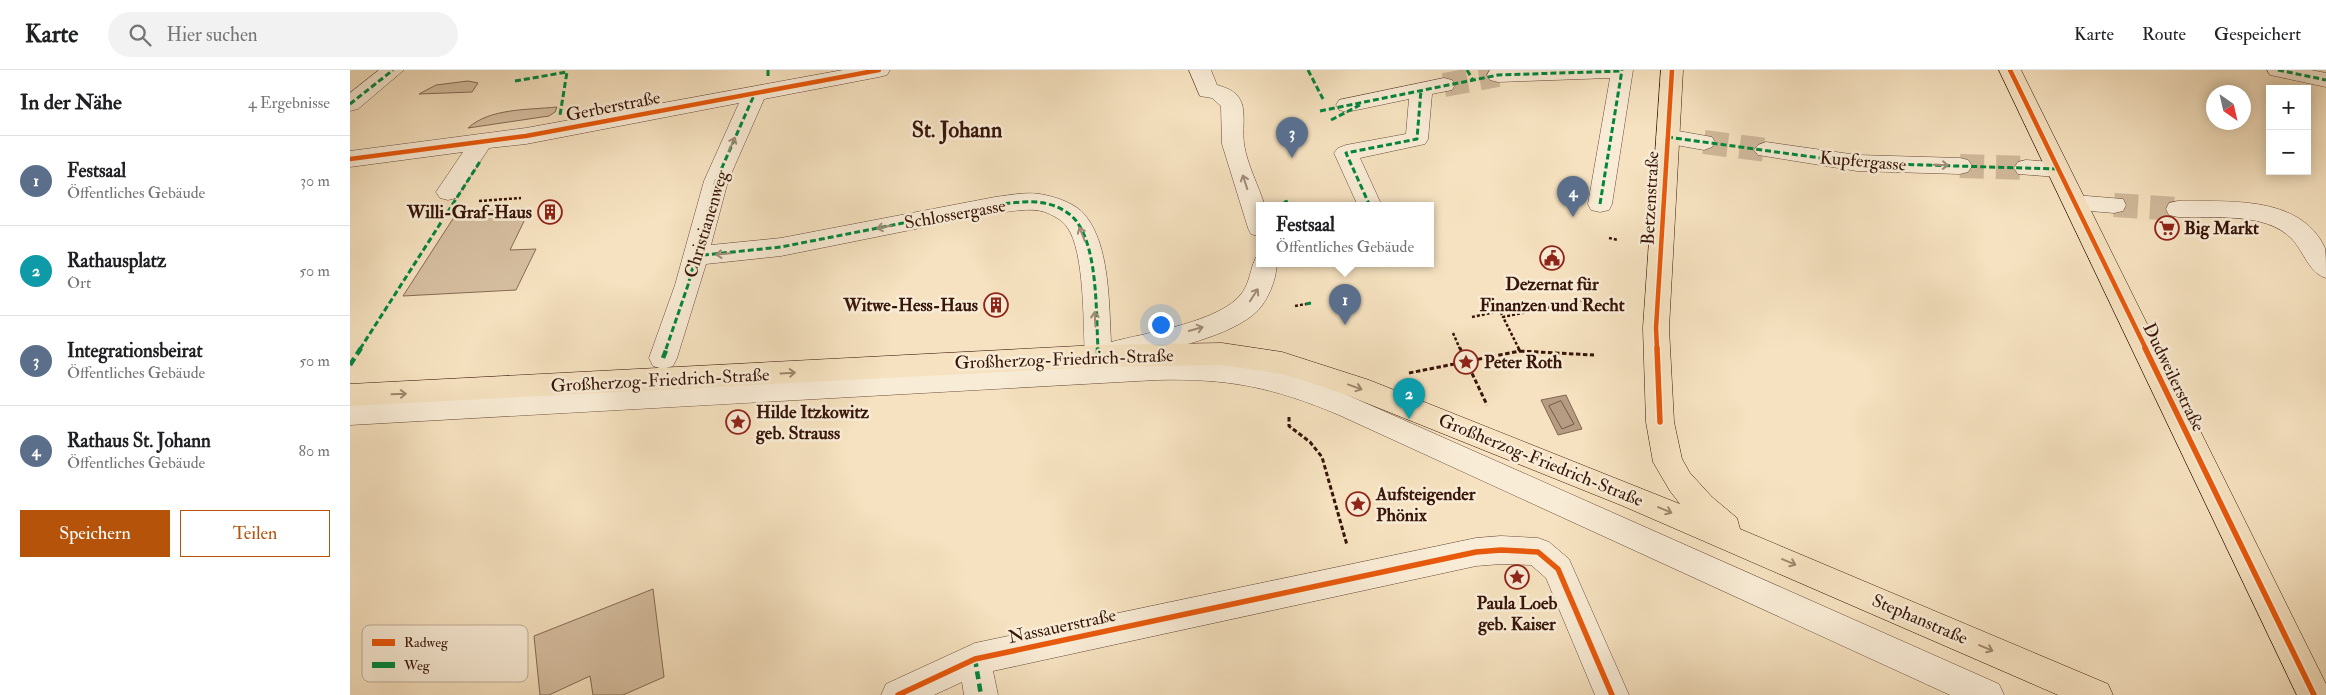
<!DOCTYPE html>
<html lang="de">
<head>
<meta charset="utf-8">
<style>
  :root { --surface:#fff; --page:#f2f2f2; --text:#202124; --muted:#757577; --line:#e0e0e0; --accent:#b45309 }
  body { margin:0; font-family:"IM FELL Double Pica",serif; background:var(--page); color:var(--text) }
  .controls { position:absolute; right:15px; top:15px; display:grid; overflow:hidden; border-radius:0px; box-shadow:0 2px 12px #0003 }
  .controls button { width:45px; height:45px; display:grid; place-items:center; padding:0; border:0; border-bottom:1px solid var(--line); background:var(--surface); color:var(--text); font:25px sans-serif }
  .compass { position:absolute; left:1856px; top:15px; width:45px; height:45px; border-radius:50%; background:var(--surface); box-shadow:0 2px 12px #0003; rotate:146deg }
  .you { position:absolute; left:810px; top:254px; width:18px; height:18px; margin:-12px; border:4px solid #fff; border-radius:50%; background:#1a73e8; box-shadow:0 0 0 8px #1a73e833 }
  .badge { display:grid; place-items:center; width:32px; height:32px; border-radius:50%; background:var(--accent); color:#fff; font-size:16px; font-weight:700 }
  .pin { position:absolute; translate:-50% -41px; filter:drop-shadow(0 1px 2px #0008) }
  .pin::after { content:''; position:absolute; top:26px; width:18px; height:15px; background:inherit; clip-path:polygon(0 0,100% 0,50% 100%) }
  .popup { position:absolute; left:906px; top:132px; width:178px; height:65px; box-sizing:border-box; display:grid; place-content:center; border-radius:0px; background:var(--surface); filter:drop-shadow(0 1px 4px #0005); font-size:16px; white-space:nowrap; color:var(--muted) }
  .popup b { font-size:19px; color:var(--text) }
  .popup::after { content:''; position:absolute; left:50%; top:100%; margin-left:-10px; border:10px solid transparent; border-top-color:var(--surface) }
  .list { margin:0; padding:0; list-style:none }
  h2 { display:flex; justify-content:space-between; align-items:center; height:65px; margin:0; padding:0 20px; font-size:21px }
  h2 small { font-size:16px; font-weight:400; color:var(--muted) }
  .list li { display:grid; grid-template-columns:32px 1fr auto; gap:15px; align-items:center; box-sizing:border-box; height:90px; padding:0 20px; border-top:1px solid var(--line) }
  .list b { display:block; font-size:19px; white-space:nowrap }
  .list p { margin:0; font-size:16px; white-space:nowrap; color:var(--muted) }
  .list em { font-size:16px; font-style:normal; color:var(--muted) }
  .actions { display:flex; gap:10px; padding:15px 20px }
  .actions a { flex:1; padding:11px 0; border:1px solid var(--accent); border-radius:0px; text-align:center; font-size:18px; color:var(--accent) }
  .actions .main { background:var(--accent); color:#fff }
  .icon { flex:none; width:28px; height:28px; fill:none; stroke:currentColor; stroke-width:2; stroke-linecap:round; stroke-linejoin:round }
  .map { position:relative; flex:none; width:1976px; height:625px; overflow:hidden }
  header { display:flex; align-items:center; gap:30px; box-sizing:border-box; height:70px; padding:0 25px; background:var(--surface); border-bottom:1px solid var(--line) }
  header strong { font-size:24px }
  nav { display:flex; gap:28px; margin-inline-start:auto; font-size:18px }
  .search { width:350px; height:45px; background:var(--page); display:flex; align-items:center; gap:12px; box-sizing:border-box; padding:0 18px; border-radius:28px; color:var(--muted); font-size:19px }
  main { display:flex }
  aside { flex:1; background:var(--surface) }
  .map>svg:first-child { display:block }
  .green { fill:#d6bfa1; stroke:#866a55 }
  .water { fill:#b59c82; stroke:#836652 }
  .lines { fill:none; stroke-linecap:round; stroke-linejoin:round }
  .shore { stroke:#765846; stroke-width:1 }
  .minor-tunnel { stroke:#d0b99b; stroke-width:24; stroke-dasharray:24 12; stroke-linecap:butt }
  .minor-casing { stroke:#674837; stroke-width:1 }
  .major-casing { stroke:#371509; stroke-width:1 }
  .path-far1 { stroke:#371509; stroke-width:2.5; stroke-dasharray:3 2; stroke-linecap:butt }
  .path { stroke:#371509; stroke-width:3; stroke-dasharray:4.5 2.5; stroke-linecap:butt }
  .minor { fill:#f9ecd6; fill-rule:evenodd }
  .major { fill:#f6e2c0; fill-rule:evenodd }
  .quiet-far1 { stroke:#00873e; stroke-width:3; stroke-dasharray:6 3; stroke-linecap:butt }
  .quiet { stroke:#00873e; stroke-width:4.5; stroke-dasharray:8 4.5; stroke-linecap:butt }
  .cycleway-far1-casing { stroke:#f9ecd6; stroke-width:7 }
  .cycleway-casing { stroke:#f9ecd6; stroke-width:9 }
  .cycleway-far1 { stroke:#e8590c; stroke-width:4.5 }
  .cycleway { stroke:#e8590c; stroke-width:5.5 }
  .oneway { stroke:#a28b7a }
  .oneway2 { stroke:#a0866e }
  .labels { text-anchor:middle; stroke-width:5; stroke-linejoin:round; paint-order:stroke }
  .street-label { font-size:18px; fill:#371509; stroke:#f9ecd6 }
  .poi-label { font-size:18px; font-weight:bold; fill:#371509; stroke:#f9ecd6; text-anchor:start }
  .district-label { font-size:22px; font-weight:bold; fill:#371509; stroke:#f9ecd6 }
  .key { fill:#f9ecd6; stroke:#bfac98; stroke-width:1 }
  .key-label { font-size:14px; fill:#371509 }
</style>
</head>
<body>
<header>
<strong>Karte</strong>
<div class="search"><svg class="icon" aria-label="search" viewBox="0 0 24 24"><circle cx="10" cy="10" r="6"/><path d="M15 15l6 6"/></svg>Hier suchen</div>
<nav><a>Karte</a><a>Route</a><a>Gespeichert</a></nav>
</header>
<main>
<aside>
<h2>In der Nähe<small>4 Ergebnisse</small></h2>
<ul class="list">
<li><span class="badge" style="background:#5c6f8a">1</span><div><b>Festsaal</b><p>Öffentliches Gebäude</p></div><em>30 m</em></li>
<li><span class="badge" style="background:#0f9aa8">2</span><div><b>Rathausplatz</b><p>Ort</p></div><em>50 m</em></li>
<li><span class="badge" style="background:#5c6f8a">3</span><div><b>Integrationsbeirat</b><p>Öffentliches Gebäude</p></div><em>50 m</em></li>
<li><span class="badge" style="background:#5c6f8a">4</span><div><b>Rathaus St. Johann</b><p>Öffentliches Gebäude</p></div><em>80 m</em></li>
</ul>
<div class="actions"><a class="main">Speichern</a><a>Teilen</a></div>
</aside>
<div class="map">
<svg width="1976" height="625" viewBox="0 0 1976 625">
  <rect width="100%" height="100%" fill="#f6e2c0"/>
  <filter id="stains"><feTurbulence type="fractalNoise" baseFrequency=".004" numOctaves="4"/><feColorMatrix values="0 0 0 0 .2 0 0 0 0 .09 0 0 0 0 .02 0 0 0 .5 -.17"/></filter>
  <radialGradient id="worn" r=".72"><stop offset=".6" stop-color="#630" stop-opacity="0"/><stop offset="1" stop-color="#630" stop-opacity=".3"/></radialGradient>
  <path class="green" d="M118,11L128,13L122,22L69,24L86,15Z
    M207,37L205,42L199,46L118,58C140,38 178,40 207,37Z
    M173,138L170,145H177L160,180L186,179L166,220L53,226L106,144Z
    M303,519L314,607L273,625H243L240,606L199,625H190L184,566Z"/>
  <path class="water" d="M1216,325L1232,359L1208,365L1191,330Z"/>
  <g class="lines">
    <path class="shore" d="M1211,331L1224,354L1212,359L1199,336Z"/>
    <path class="minor-tunnel" d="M1094,15L1148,5
      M1354,72L1416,80
      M1610,96L1676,98
      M1764,135L1828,139"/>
    <g class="minor-casing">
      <path id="minor" d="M29,0H54L8,39L0,41V23Z
        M493,0H540L537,5L529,7L414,29L378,111L361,175L431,168L645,127C661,125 679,121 695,125C709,128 726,134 735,145C760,175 759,235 761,272C795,263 871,252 892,223C900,212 900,199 906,187L910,186V194H927C926,211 917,234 903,245C871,270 812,280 773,290C852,286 902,288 977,316L1649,614L1654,625H1600L989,345C923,317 877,308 806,310L0,355V333L738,292L735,286C733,255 735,181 717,157C713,150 702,145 695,142C680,137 660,142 645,143L431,186L356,194L327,288L323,296L313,299L303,296L299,288L325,215L354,111L389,33L176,74L139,78L106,128L98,130L90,128L86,122L113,82L0,97V81L176,58Z
        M839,0H861L867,15C903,24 891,47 894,74C897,94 909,117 915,136H910V167L901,164L898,158L872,74L871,36L862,28L850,26Z
        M1140,0H1283L1262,134L1259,140L1250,142L1241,140L1238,134L1260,8L1148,12L1140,10L1137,5Z
        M1917,0H1961L1976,3V17L1920,5Z
        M1094,8L1102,10L1105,15L1102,20L1082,24L1078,69L1075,74L1010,88L1032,136H1008L984,83L988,78L996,75L1056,64L1059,29L997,42L989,40L986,35L989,30Z
        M1317,59L1362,67L1365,72L1362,77L1354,80L1309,72L1306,67L1309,62Z
        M1416,72L1507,85L1610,88L1618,90L1622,96L1618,102L1610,104L1507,101L1408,85L1404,80L1408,75Z
        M1676,90L1715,93L1719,99L1715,105L1707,107L1668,104L1664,98L1668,92Z
        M1725,125L1773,129L1776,135L1773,141L1764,143L1716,139L1713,133L1716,127Z
        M1828,131C1876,132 1950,124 1975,178C1976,185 1976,200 1976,208C1959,203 1954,182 1942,169C1915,141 1863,149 1828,147L1819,145L1816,139L1819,133Z
        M1151,466L1188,468L1199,472L1219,489L1279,625H1245L1196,508L1181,495L1151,494L1126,496L643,601L648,625H614L612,612L584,625H531L536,614L625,573L1126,468Z"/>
    </g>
    <g class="major-casing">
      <path id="major" d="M1311,0H1333L1319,258L1324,352L1332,389L1340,403L1362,427L1387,448L1390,459L1758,614L1763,625H1708L1273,436L999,326L955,311L932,304L872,295L748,297L0,336V314L748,275L872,273L932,282L1019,310L1330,434L1320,421L1303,392L1296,352L1293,258Z
        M1649,0H1671L1976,614V625H1947Z"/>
    </g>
    <path class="path-far1" d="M129,131L171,128
      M1259,168L1268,170
      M945,236L956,234
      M1122,247L1150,241L1153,247
      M1103,263L1110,279
      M1169,279L1153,247L1245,228"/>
    <path class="path" d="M1110,278L1137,335
      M1170,281L1244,285
      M1059,303L1170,281L1168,278
      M939,347V356L960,372L972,387L997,475"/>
    <use href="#minor" class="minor"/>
    <use href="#major" class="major"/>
    <path class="quiet-far1" d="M418,0V7
      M958,0L973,29
      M1117,0L1123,10
      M1928,0L1976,10
      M165,11L217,2L210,45
      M0,34L43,0
      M970,41L1148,5L1272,1
      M981,50L1010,35
      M1317,67L1507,93L1707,99
      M1250,134L1272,0
      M936,135L935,132L939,131
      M1020,136L996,83L1067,69L1071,20
      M344,186L431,177L645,135C661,133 678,130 694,133C706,135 720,142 727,152C748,181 746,244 748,279
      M956,234L961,233
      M10,279L131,90
      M316,279L338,215L366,111L405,23"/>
    <path class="quiet" d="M748,278V286
      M313,288L317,278
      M0,295L11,278
      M625,589L631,625"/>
    <g class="cycleway-far1-casing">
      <path id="cycleway-far1" d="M1660,0L1796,279
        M0,89L176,66L529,0
        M1307,279L1306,258L1322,0"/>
    </g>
    <g class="cycleway-casing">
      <path id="cycleway" d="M1307,278L1310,352
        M1795,278L1964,625
        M548,625L625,589L1126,482L1151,480L1188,482L1208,499L1262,625"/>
    </g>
    <use href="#cycleway-far1" class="cycleway-far1"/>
    <use href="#cycleway" class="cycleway"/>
  </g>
  <defs><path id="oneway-shaft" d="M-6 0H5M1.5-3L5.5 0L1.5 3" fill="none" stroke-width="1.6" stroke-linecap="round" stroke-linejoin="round" transform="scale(1.25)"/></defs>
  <g class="oneway">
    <use href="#oneway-shaft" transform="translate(382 74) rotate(-66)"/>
    <use href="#oneway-shaft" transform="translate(1591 95) rotate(2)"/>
    <use href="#oneway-shaft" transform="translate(895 112) rotate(-108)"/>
    <use href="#oneway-shaft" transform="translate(534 157) rotate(169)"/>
    <use href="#oneway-shaft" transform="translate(732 164) rotate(-112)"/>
    <use href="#oneway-shaft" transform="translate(373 184) rotate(175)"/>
    <use href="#oneway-shaft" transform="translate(904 225) rotate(-57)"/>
    <use href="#oneway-shaft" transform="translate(745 249) rotate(-93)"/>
    <use href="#oneway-shaft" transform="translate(846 259) rotate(-16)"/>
  </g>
  <g class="oneway2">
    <use href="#oneway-shaft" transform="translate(438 303) rotate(-3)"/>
    <use href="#oneway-shaft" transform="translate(1005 317) rotate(20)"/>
    <use href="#oneway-shaft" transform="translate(49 324) rotate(-2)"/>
    <use href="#oneway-shaft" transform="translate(1315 440) rotate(23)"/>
    <use href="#oneway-shaft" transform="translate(1439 492) rotate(23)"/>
    <use href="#oneway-shaft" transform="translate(1636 578) rotate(23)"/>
  </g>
  <defs>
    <g id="building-ring" transform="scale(1.25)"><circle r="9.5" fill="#f9ecd6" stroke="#8f2418" stroke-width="1.5"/><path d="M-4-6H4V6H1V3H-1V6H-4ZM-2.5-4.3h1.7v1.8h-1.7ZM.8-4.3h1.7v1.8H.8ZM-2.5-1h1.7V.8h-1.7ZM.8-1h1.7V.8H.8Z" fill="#8f2418"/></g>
    <g id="supermarket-ring" transform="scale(1.25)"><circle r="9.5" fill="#f9ecd6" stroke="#8f2418" stroke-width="1.5"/><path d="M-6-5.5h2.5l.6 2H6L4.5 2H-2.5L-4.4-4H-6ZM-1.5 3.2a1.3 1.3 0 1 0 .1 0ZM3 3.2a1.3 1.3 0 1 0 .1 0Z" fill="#8f2418"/></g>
    <g id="civic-ring" transform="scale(1.25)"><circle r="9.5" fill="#f9ecd6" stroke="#8f2418" stroke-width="1.5"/><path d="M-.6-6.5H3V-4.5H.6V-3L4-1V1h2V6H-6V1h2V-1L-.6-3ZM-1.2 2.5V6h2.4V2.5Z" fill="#8f2418"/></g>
    <g id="sight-ring" transform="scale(1.25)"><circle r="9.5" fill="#f9ecd6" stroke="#8f2418" stroke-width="1.5"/><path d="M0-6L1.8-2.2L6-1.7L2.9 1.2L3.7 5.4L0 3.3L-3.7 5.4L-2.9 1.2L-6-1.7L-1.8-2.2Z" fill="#8f2418"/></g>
  </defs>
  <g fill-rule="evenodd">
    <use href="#building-ring" x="200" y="142"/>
    <use href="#supermarket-ring" x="1817" y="158"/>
    <use href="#civic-ring" x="1202" y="188"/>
    <use href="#building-ring" x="646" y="235"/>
    <use href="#sight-ring" x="1116" y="292"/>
    <use href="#sight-ring" x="388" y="352"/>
    <use href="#sight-ring" x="1008" y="434"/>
    <use href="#sight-ring" x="1167" y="507"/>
  </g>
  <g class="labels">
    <g class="street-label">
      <text transform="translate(263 36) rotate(-11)" y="6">Gerberstraße</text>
      <text transform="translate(1513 91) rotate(5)" y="6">Kupfergasse</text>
      <text transform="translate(1300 128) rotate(-87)" y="6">Betzenstraße</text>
      <text transform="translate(605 144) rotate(-10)" y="6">Schlossergasse</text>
      <text transform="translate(356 154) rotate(-73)" y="6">Christianenweg</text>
      <text transform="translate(714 289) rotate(-2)" y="6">Großherzog-Friedrich-Straße</text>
      <text transform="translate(1824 307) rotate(64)" y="6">Dudweilerstraße</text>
      <text transform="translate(310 310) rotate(-3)" y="6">Großherzog-Friedrich-Straße</text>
      <text transform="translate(1191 390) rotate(22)" y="6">Großherzog-Friedrich-Straße</text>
      <text transform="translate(1570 549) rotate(23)" y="6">Stephanstraße</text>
      <text transform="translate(712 556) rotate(-12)" y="6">Nassauerstraße</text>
    </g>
    <g class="poi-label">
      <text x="182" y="148" text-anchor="end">Willi-Graf-Haus</text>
      <text x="1834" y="164">Big Markt</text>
      <text x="1202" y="220" text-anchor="middle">Dezernat für<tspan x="1202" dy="21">Finanzen und Recht</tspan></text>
      <text x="628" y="241" text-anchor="end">Witwe-Hess-Haus</text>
      <text x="1134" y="298">Peter Roth</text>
      <text x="406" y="348">Hilde Itzkowitz<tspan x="406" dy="21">geb. Strauss</tspan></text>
      <text x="1026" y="430">Aufsteigender<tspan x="1026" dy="21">Phönix</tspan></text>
      <text x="1167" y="539" text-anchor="middle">Paula Loeb<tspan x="1167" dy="21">geb. Kaiser</tspan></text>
    </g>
    <g class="district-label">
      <text x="607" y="67">St. Johann</text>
    </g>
  </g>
  <rect x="12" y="555" width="166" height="57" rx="8" class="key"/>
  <rect x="22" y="569" width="23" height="7" fill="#e8590c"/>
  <rect x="22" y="592" width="23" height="6" fill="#00873e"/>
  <g class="key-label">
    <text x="54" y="577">Radweg</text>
    <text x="54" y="600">Weg</text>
  </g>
  <rect width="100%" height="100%" filter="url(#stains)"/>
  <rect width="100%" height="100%" fill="url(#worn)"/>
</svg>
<div class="controls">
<button>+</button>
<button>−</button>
</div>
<svg class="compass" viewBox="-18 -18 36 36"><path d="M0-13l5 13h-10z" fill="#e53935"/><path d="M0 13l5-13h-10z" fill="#757577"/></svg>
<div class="you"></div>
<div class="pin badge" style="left:995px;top:255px;background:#5c6f8a">1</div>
<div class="popup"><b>Festsaal</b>Öffentliches Gebäude</div>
<div class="pin badge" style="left:1059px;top:349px;background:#0f9aa8">2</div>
<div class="pin badge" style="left:942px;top:88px;background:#5c6f8a">3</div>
<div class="pin badge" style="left:1223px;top:147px;background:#5c6f8a">4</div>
</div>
</main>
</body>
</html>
